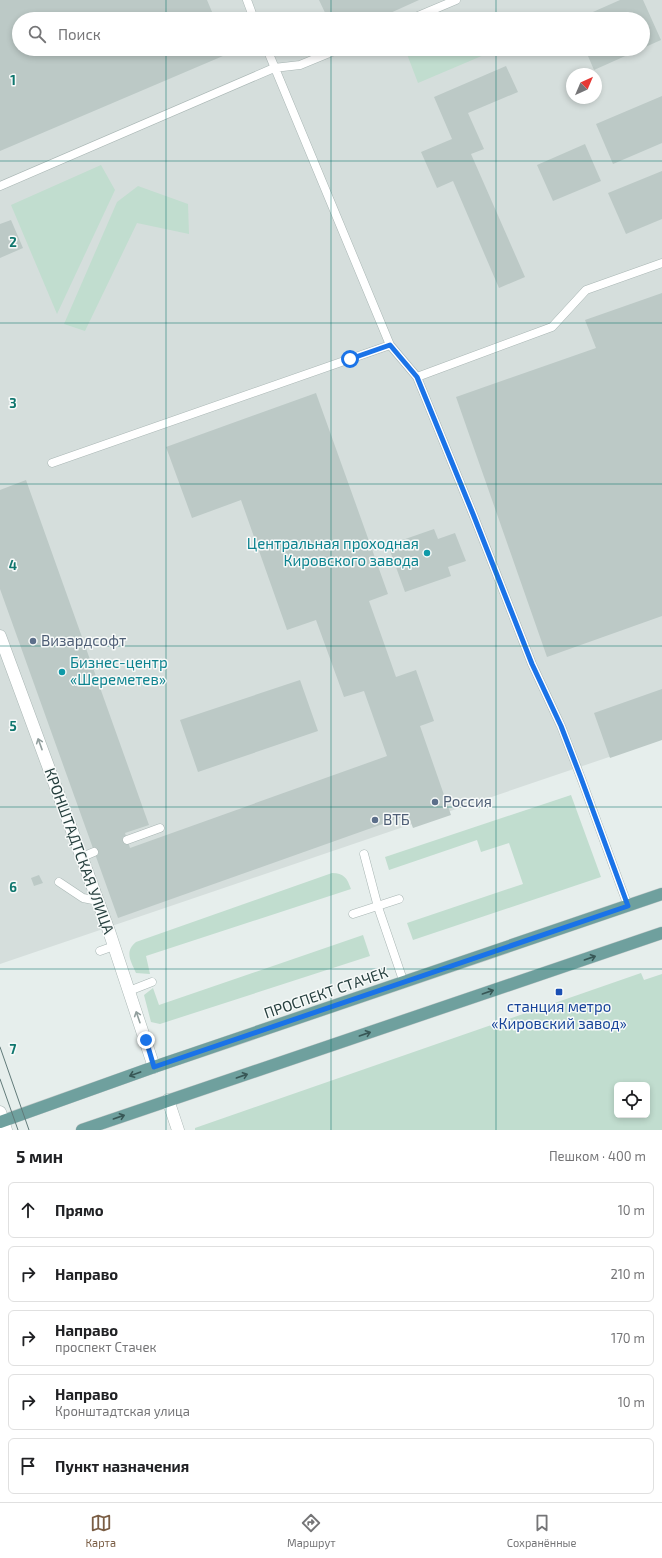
<!DOCTYPE html>
<html lang="ru">
<head>
<meta charset="utf-8">
<style>
  :root { --surface:#fff; --page:#f2f2f2; --text:#202124; --muted:#757577; --line:#e0e0e0; --accent:#7a5d44 }
  body { margin:0; font-family:"Exo 2",sans-serif; background:var(--page); color:var(--text) }
  .controls { position:absolute; right:12px; bottom:12px; display:grid; overflow:hidden; border-radius:6px; box-shadow:0 2px 6px #0003 }
  .controls button { width:36px; height:36px; display:grid; place-items:center; padding:0; border:0; border-bottom:1px solid var(--line); background:var(--surface); color:var(--text); font:20px sans-serif }
  .compass { position:absolute; left:566px; top:68px; width:36px; height:36px; border-radius:50%; background:var(--surface); box-shadow:0 2px 6px #0003; rotate:44deg }
  .stop { position:absolute; width:12px; height:12px; margin:-9px; border:3px solid #1a73e8; border-radius:50%; background:#fff }
  .stop.end { background:#1a73e8; border-color:#fff; box-shadow:0 1px 4px #0008 }
  .list { margin:0; padding:0; list-style:none }
  h2 { display:flex; justify-content:space-between; align-items:center; height:52px; margin:0; padding:0 16px; font-size:17px }
  h2 small { font-size:13px; font-weight:400; color:var(--muted) }
  .list li { display:grid; grid-template-columns:26px 1fr auto; gap:12px; align-items:center; box-sizing:border-box; height:56px; margin:0 8px 8px; padding:0 8px; border:1px solid var(--line); border-radius:6px }
  .list b { display:block; font-size:15px; white-space:nowrap }
  .list p { margin:0; font-size:13px; white-space:nowrap; color:var(--muted) }
  .list em { font-size:13px; font-style:normal; color:var(--muted) }
  .icon { flex:none; width:22px; height:22px; fill:none; stroke:currentColor; stroke-width:2; stroke-linecap:round; stroke-linejoin:round }
  .map { position:relative; flex:none; width:662px; height:1130px; overflow:hidden }
  .search { position:absolute; background:var(--surface); box-shadow:0 2px 6px #0003; left:12px; right:12px; top:12px; height:44px; display:flex; align-items:center; gap:10px; box-sizing:border-box; padding:0 14px; border-radius:22px; color:var(--muted); font-size:15px }
  .sheet { height:372px; background:var(--surface) }
  nav { display:flex; justify-content:space-around; align-items:center; box-sizing:border-box; height:56px; border-top:1px solid var(--line); background:var(--surface); font-size:11px; color:var(--muted) }
  nav a { display:grid; justify-items:center; gap:2px }
  nav .on { color:var(--accent) }
  .map>svg:first-child { display:block }
  .built { fill:#d5dedc; fill-rule:evenodd }
  .green { fill:#c1ddcf; fill-rule:evenodd }
  .building { fill:#bcc9c6 }
  .lines { fill:none; stroke-linecap:round; stroke-linejoin:round }
  .service-casing { stroke:#a9b6b4; stroke-width:9 }
  .minor-casing { stroke:#a9b6b4; stroke-width:13 }
  .primary-casing { stroke:#c2c9c9; stroke-width:13 }
  .service { stroke:#fff; stroke-width:8 }
  .minor { stroke:#fff; stroke-width:12 }
  .primary { stroke:#6fa09e; stroke-width:12 }
  .tram { stroke:#617a79; stroke-width:1 }
  .oneway { stroke:#929f9e }
  .oneway2 { stroke:#385756 }
  .route { stroke:#1a73e8; stroke-width:5 }
  .grid { fill:none; stroke:#0f766e; stroke-width:1; stroke-opacity:0.55 }
  .culture-dot { fill:#0f9aa8; stroke:#f7faf9; stroke-width:1.5 }
  .service-dot { fill:#5c6f8a; stroke:#f7faf9; stroke-width:1.5 }
  .transit-dot { fill:#1a4fb4; stroke:#f7faf9; stroke-width:1.5 }
  .labels { text-anchor:middle; stroke-width:3; stroke-linejoin:round; paint-order:stroke }
  .culture-label { font-size:15px; fill:#0d838f; stroke:#f7faf9; text-anchor:end }
  .service-label { font-size:15px; fill:#4e5e75; stroke:#f7faf9; text-anchor:start }
  .street-label { font-size:15px; fill:#263f3e; stroke:#f7faf9 }
  .transit-label { font-size:15px; fill:#164399; stroke:#f7faf9 }
  .grid-label { font-size:13px; text-anchor:middle; font-weight:bold; fill:#0f766e; stroke:#f7faf9; stroke-width:3; stroke-linejoin:round; paint-order:stroke }
</style>
</head>
<body>
<div class="map">
<svg width="662" height="1130" viewBox="0 0 662 1130">
  <rect width="100%" height="100%" fill="#e6eeec"/>
  <path class="built" d="M0,0H662V739L0,964ZM19,19H643V49H19ZM572,74H596V98H572Z"/>
  <path class="green" d="M405,49H493L491,52L418,83Z
    M101,165L115,190L57,314L11,205Z
    M138,186L188,204L189,234L137,223L85,331L64,324L117,202Z
    M571,795L601,877L413,940L407,923L523,884L509,843L481,852L477,840L389,870L385,857Z
    M332,873C344,873 347,878 351,889L146,956L150,974L136,973C131,961 124,952 136,942Z
    M363,935L370,956L160,1024L151,1022L144,995L153,988L159,1005Z
    M641,973L644,980L662,974V1130H195V1128ZM617,1085H647V1115H617Z"/>
  <path class="building" d="M0,0H207L215,19H19V49H228L230,53L0,151Z
    M319,0H419L377,19H328Z
    M620,0H643L661,40L643,48V19H577Z
    M585,49H641L594,70Z
    M506,66L518,92L468,113L484,149L471,154L525,277L499,288L453,181L437,188L421,152L452,139L434,97Z
    M662,96V143L613,164L596,124Z
    M585,144L601,181L553,201L537,165Z
    M662,171V219L626,234L608,193Z
    M11,220L23,248L0,258V224Z
    M662,293V616L547,657L456,397L596,348L585,320Z
    M316,393L388,594L369,601L396,677L416,670L434,721L420,726L451,815L413,828L408,815L118,918L0,589V490L26,480L149,825L125,833L130,848L387,756L364,691L344,697L316,620L287,630L241,500L192,518L166,447Z
    M434,529L438,539L455,533L466,561L448,567L451,576L405,592L388,545Z
    M300,680L318,731L198,772L180,720Z
    M662,689V740L610,758L594,713Z
    M39,875L43,883L34,886L31,878Z"/>
  <g class="lines">
    <g class="service-casing">
      <path id="service" d="M247,0L254,19
        M411,19L456,0
        M267,49L390,345L417,377L473,514L532,664L561,726L581,778L628,906
        M0,186L274,68L300,65L339,49
        M417,377L552,327L586,290L662,263
        M52,463L390,345
        M127,840L160,828
        M364,854L378,907L404,983
        M82,857L94,852
        M59,882L83,898L98,901
        M353,914L399,899
        M100,951L114,946
        M129,991L152,982"/>
    </g>
    <g class="minor-casing">
      <path id="minor" d="M0,636L109,931L154,1067
        M168,1100L178,1130
        M0,1112L6,1130"/>
    </g>
    <g class="primary-casing">
      <path id="primary" d="M0,1122L154,1067L662,894
        M82,1130L662,933"/>
    </g>
    <use href="#service" class="service"/>
    <use href="#minor" class="minor"/>
    <use href="#primary" class="primary"/>
    <path class="tram" d="M0,1047L29,1130
      M0,1079L18,1130"/>
  </g>
  <defs><path id="oneway-shaft" d="M-6 0H5M1.5-3L5.5 0L1.5 3" fill="none" stroke-width="1.6" stroke-linecap="round" stroke-linejoin="round"/></defs>
  <g class="oneway">
    <use href="#oneway-shaft" transform="translate(40 744) rotate(-110)"/>
    <use href="#oneway-shaft" transform="translate(138 1017) rotate(-109)"/>
  </g>
  <g class="oneway2">
    <use href="#oneway-shaft" transform="translate(590 958) rotate(-19)"/>
    <use href="#oneway-shaft" transform="translate(488 992) rotate(-19)"/>
    <use href="#oneway-shaft" transform="translate(365 1034) rotate(-19)"/>
    <use href="#oneway-shaft" transform="translate(135 1074) rotate(160)"/>
    <use href="#oneway-shaft" transform="translate(242 1076) rotate(-19)"/>
    <use href="#oneway-shaft" transform="translate(119 1117) rotate(-19)"/>
  </g>
  <g class="lines">
    <path class="route" d="M146,1040L154,1067L628,906L581,778L561,726L532,664L473,514L417,377L390,345L350,359"/>
  </g>
  <path class="grid" d="M166,0V19M331,0V19M496,0V19M166,49V1130M331,49V1130M496,49V1130M0,161H662M0,323H662M0,484H662M0,646H662M0,807H662M0,969H662"/>
  <g class="culture-dot">
    <circle cx="427" cy="553" r="4"/>
    <circle cx="62" cy="672" r="4"/>
  </g>
  <g class="service-dot">
    <circle cx="33" cy="641" r="4"/>
    <circle cx="435" cy="802" r="4"/>
    <circle cx="375" cy="820" r="4"/>
  </g>
  <rect class="transit-dot" x="555" y="988" width="8" height="8" rx="2"/>
  <g class="labels">
    <g class="culture-label">
      <text x="419" y="549">Центральная проходная<tspan x="419" dy="17">Кировского завода</tspan></text>
      <text x="70" y="668" text-anchor="start">Бизнес-центр<tspan x="70" dy="17">«Шереметев»</tspan></text>
    </g>
    <g class="service-label">
      <text x="41" y="646">Визардсофт</text>
      <text x="443" y="807">Россия</text>
      <text x="383" y="825">ВТБ</text>
    </g>
    <g class="street-label">
      <text transform="translate(79 851) rotate(70)" y="5">КРОНШТАДТСКАЯ УЛИЦА</text>
      <text transform="translate(326 993) rotate(-19)" y="5">ПРОСПЕКТ СТАЧЕК</text>
    </g>
    <g class="transit-label">
      <text x="559" y="1012">станция метро<tspan x="559" dy="17">«Кировский завод»</tspan></text>
    </g>
  </g>
  <g class="grid-label">
    <text x="13" y="85">1</text>
    <text x="13" y="247">2</text>
    <text x="13" y="408">3</text>
    <text x="13" y="570">4</text>
    <text x="13" y="731">5</text>
    <text x="13" y="892">6</text>
    <text x="13" y="1054">7</text>
  </g>
</svg>
<div class="controls">
<button><svg class="icon" aria-label="locate" viewBox="0 0 24 24"><circle cx="12" cy="12" r="6"/><path d="M12 2v4M12 18v4M2 12h4M18 12h4"/></svg></button>
</div>
<svg class="compass" viewBox="-18 -18 36 36"><path d="M0-13l5 13h-10z" fill="#e53935"/><path d="M0 13l5-13h-10z" fill="#757577"/></svg>
<div class="stop" style="left:350px;top:359px"></div>
<div class="stop end" style="left:146px;top:1040px"></div>
<div class="search"><svg class="icon" aria-label="search" viewBox="0 0 24 24"><circle cx="10" cy="10" r="6"/><path d="M15 15l6 6"/></svg>Поиск</div>
</div>
<section class="sheet">
<h2>5 мин<small>Пешком · 400 m</small></h2>
<ul class="list">
<li><svg class="icon" aria-label="ahead" viewBox="0 0 24 24"><path d="M12 20V5M6 11l6-6 6 6"/></svg><div><b>Прямо</b></div><em>10 m</em></li>
<li><svg class="icon" aria-label="right" viewBox="0 0 24 24"><path d="M7 20v-9h11M14 6l5 5-5 5"/></svg><div><b>Направо</b></div><em>210 m</em></li>
<li><svg class="icon" aria-label="right" viewBox="0 0 24 24"><path d="M7 20v-9h11M14 6l5 5-5 5"/></svg><div><b>Направо</b><p>проспект Стачек</p></div><em>170 m</em></li>
<li><svg class="icon" aria-label="right" viewBox="0 0 24 24"><path d="M7 20v-9h11M14 6l5 5-5 5"/></svg><div><b>Направо</b><p>Кронштадтская улица</p></div><em>10 m</em></li>
<li><svg class="icon" aria-label="arrive" viewBox="0 0 24 24"><path d="M6 21V4h12l-3 4 3 4H6"/></svg><div><b>Пункт назначения</b></div></li>
</ul>
</section>
<nav>
<a class="on"><svg class="icon" aria-label="map" viewBox="0 0 24 24"><path d="M3 6l6-2 6 2 6-2v14l-6 2-6-2-6 2zM9 4v14M15 6v14"/></svg>Карта</a>
<a><svg class="icon" aria-label="directions" viewBox="0 0 24 24"><path d="M12 3l9 9-9 9-9-9zM9 14v-3h6M13 9l2 2-2 2"/></svg>Маршрут</a>
<a><svg class="icon" aria-label="saved" viewBox="0 0 24 24"><path d="M7 4h10v16l-5-4-5 4z"/></svg>Сохранённые</a>
</nav>
</body>
</html>
